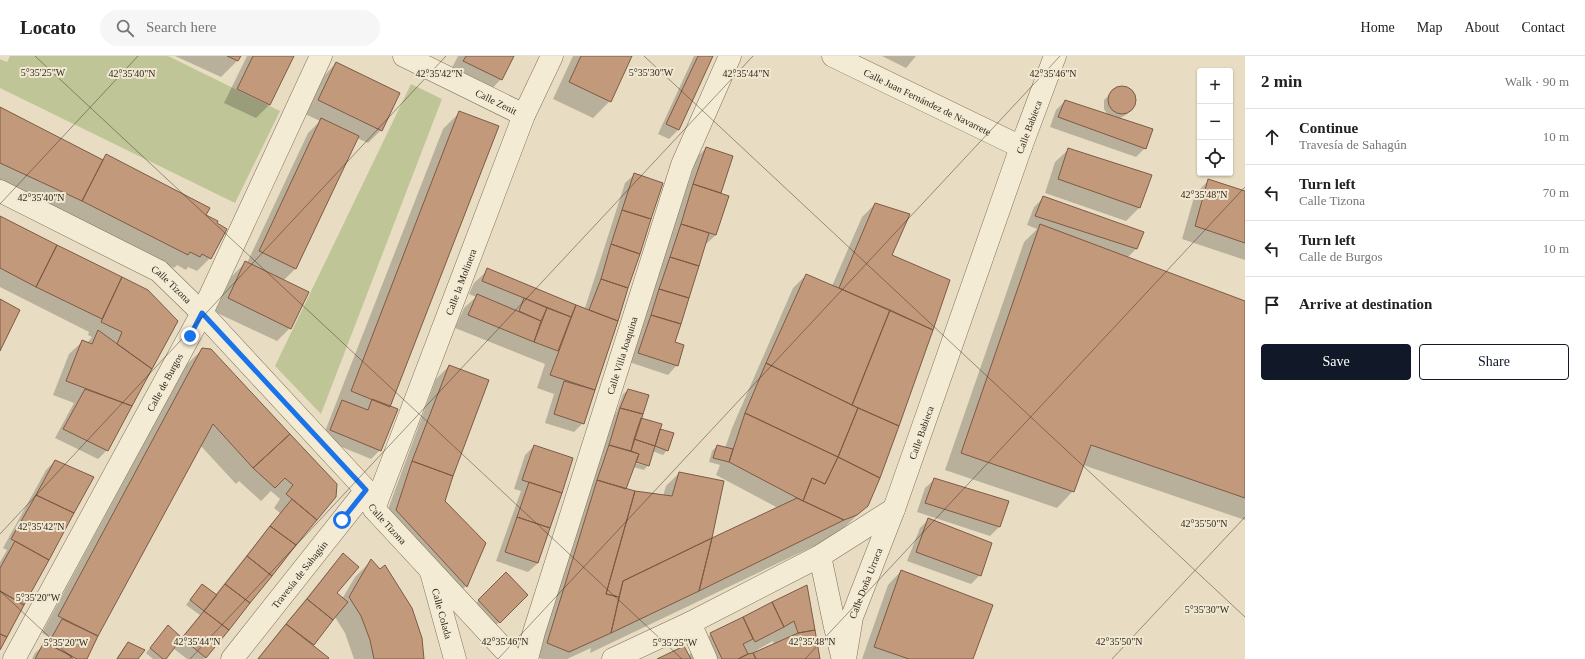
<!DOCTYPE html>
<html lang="en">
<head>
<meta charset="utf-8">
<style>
  :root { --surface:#fff; --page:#f6f6f6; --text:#222; --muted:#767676; --line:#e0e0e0; --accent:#111827 }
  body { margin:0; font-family:"Times New Roman",serif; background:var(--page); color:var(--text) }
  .controls { position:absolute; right:12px; top:12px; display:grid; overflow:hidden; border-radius:4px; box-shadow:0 1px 3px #0004 }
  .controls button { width:36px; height:36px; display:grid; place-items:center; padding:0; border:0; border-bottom:1px solid var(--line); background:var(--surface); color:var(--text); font:20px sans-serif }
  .stop { position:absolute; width:12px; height:12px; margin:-9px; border:3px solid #1a73e8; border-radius:50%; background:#fff }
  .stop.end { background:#1a73e8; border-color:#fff; box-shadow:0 1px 4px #0008 }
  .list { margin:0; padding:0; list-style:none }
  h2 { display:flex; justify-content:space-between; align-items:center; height:52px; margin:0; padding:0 16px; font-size:17px }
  h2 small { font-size:13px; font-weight:400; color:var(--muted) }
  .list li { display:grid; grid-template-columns:26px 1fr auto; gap:12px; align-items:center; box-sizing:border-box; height:56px; padding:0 16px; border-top:1px solid var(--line) }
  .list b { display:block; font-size:15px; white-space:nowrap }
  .list p { margin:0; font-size:13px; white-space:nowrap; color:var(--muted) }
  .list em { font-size:13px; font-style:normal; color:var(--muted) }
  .actions { display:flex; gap:8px; padding:12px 16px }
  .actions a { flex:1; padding:9px 0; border:1px solid var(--accent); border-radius:4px; text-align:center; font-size:14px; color:var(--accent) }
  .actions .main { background:var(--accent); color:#fff }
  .icon { flex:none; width:22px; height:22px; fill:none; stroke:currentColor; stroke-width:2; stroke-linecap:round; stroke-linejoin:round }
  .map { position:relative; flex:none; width:1245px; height:603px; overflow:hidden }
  header { display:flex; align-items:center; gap:24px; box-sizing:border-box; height:56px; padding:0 20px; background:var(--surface); border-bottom:1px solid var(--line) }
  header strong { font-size:19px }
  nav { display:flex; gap:22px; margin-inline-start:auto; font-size:14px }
  .search { width:280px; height:36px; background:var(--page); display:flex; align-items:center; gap:10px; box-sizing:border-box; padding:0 14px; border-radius:22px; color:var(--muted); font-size:15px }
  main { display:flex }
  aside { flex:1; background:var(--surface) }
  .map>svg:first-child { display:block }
  .green { fill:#c0c598 }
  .shadow { fill:#0003; fill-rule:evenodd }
  .building { fill:#c3997c; stroke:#7d5a44 }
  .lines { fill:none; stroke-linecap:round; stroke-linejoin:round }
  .street-casing { stroke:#806f5b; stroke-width:23 }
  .street { stroke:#f4ebd4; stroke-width:22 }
  .route { stroke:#1a73e8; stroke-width:5 }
  .ticks { fill:none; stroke:#32271e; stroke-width:1; stroke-opacity:0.45 }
  .labels { text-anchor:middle; stroke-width:4; stroke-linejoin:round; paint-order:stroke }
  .street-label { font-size:10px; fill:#32271e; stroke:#f1e8d1 }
  .ticks-label { font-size:10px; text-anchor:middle; fill:#32271e; stroke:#f1e8d1; stroke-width:4; stroke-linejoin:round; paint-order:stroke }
</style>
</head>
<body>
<header>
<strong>Locato</strong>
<div class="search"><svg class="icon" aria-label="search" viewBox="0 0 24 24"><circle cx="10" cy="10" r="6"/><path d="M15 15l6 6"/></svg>Search here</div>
<nav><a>Home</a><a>Map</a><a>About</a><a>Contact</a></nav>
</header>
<main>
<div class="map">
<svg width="1245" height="603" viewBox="0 0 1245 603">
  <rect width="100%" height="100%" fill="#e8ddc2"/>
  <path class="green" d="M10,0H168L280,55L235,147L0,32V3L7,6Z
    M411,28L442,43L321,358L275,310Z"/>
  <path class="shadow" d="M175,0H240L237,5L221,21Z
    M247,0H293L269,49L256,62L224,47Z
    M458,0H513L501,23L485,40L447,22Z
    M573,0H631L610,45L593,62L553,43Z
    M694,0H712L678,74L669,83L658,78Z
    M882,0H916L906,12Z
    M336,7L381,74L368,87L357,82L296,212L283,225L290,272L277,285L215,256L232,220L245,207H247L308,77L320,65L305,58L323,21Z
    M1124,31L1131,35L1135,42L1134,51L1126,59L1118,63L1145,92L1136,101L1050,71L1056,54L1065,45L1108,59L1104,53V44L1116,32Z
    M0,52L102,104L106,100L205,159L210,202L197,215L188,211L186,214L177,209L174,212L68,158L0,127Z
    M460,56L389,351L380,394L371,403L322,383L443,73Z
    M706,92L731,101L720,138L716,179L706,188L705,187L674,287L677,309L668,319L629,306L697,101Z
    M1069,93L1139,152L1126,165L1045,137L1055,106Z
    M635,118L661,127L583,367L574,376L545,367L554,338L537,332L545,308L455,272L464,252L476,241L469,238L474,227L488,214L585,252L625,127Z
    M1209,124L1245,137V204L1182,183L1195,138Z
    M1043,142L1136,193L1127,202L1245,246V464L1083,409L1073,435L1057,452L945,414L1024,186L1037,173L1027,169L1034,151Z
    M875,148L891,200L932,274L898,371L867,450L835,480L590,597L591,592L567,603H542L534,600L611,362L616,357L623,338L628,334L640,363L659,373L667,394L663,399L652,395L648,409L644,414L633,411L624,433L663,440L666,430L679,417L708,485L778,452L716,419L720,409L709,406L712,395L717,390L725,392L732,372L793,232L806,219L832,230L862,161ZM632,404L647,408V410L631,406Z
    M0,161L147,235L177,265L107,394L98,403L55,382L74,347L53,339L69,298L83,285L87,287L92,281L88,279L89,276L0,231Z
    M203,293L336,428L204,603H187L173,592L164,603H153L146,597L164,575L181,582L200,559L186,549L197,534L202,529L215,539L280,457L274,452L280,443L271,435L261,445L239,425L236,428L200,389L85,603H32L35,597L45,588L49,581L42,577L186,309Z
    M449,310L452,420L444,445L485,488L466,530L453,543L383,467L436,323Z
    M534,390L538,507L528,516L496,505L521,435L514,433L525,399Z
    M55,405L0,592V506L7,494L3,492L46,414Z
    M935,423L1008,446L999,471L990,480L917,456L925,432Z
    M929,463L980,519L971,528L907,505L920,472Z
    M344,499L336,537L342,543L355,521L371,505L423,603H354L345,577L335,561L312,590L327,603H257L334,508Z
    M901,515L972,603H862L888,529Z
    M506,518L527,539L490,575L469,554Z
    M807,530L819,603H659L688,600L711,578ZM773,585L774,588L757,595V594Z
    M128,587L137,603H116L124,591Z"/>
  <path class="building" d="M227,0H241L238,5Z
    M253,0H294L270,49L237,33Z
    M466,0H514L502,24L463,5Z
    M581,0H632L611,46L569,26Z
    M698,0H713L679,74L666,68Z
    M336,6L400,37L382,75L318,44Z
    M1108 44a14 14 0 1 1 28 0a14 14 0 1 1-28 0Z
    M1065,44L1153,73L1146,93L1058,61Z
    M0,51L103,104L82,145L0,107Z
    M459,55L499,70L390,351L351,335Z
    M321,62L359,80L296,213L259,195Z
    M706,91L733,100L721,137L693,128Z
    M1068,92L1152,119L1140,152L1058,123Z
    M106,98L210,152L206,159L218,165L217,167L227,173L211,203L202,198L200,201L190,196L188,199L82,145Z
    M634,117L663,127L651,163L622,154Z
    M1208,123L1245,135V187L1195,170Z
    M693,128L729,140L716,179L681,168Z
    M1043,140L1144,176L1137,193L1035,160Z
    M875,147L910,158L892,199L950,224L933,274L839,232Z
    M622,154L651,163L640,198L611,188Z
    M0,160L57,189L36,231L0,212Z
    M681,168L709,177L699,210L670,201Z
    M1040,168L1245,245V442L1091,389L1074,436L961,397Z
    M611,188L640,198L628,232L601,223Z
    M57,189L122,221L102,263L36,231Z
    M670,201L699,210L689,242L659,233Z
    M245,205L309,236L291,273L228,242Z
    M487,212L576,249L571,261L482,225Z
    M806,218L890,254L852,349L766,307Z
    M122,221L148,234L178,265L152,313L117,288L122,276L101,266Z
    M601,223L628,232L618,265L589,254Z
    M659,233L689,242L681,268L651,259Z
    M477,238L541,265L534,286L468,259Z
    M524,242L547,252L541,265L519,255Z
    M0,243L20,254L0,295Z
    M576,249L618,265L595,334L550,319Z
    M547,252L571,261L558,295L534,286Z
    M890,254L933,274L899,370L852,349Z
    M651,259L681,268L675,286L684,289L678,310L638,297Z
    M98,274L152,313L132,350L66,325L82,284L92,288Z
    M202,292L211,293L290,378L253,412L213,368L98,580L58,560Z
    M766,307L858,352L838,401L745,357Z
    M449,309L489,324L453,420L412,405Z
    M564,325L595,334L584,368L554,358Z
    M85,333L132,350L108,395L63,373Z
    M628,333L649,339L643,358L620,352Z
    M372,343L398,353L381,395L330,374L342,344L368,354Z
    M620,352L643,358L631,395L609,389Z
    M858,352L899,370L880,422L838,401Z
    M745,357L838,401L825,428L812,422L803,445L729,406Z
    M641,362L662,368L655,390L634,383Z
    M660,373L674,377L668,395L655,390Z
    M290,378L337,428L336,441L317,464L286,438L293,429L285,422L275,432L253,412Z
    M634,383L655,390L649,410L636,406L639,398L631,395Z
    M534,389L573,402L562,437L522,424Z
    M609,389L639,398L626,433L597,424Z
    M717,389L733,393L729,406L713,402Z
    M838,401L880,422L868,450L857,459L844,464L803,445L812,422L825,428Z
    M55,404L94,421L74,457L36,439Z
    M412,405L453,420L445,445L486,487L467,531L396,454Z
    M679,416L724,425L712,482L623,525L619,541L606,538L635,435L672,440Z
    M934,422L1009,445L1000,471L925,447Z
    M597,424L635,435L606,538L619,541L611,577L569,596L547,587Z
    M529,426L562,437L550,472L517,461Z
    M36,439L74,457L49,504L11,483Z
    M797,442L844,464L699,535L712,482Z
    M292,443L317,464L296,489L270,470Z
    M517,461L550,472L538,507L505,496Z
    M928,462L992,487L981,520L916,496Z
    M270,470L296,489L272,520L247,500Z
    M712,482L699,535L611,577L623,525Z
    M15,485L49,504L24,549L0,535V512Z
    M343,497L359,511L337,537L348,546L333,564L307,543Z
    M247,500L272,520L250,547L225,528Z
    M371,503L380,513L385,509L412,552L422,582L424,603H374L370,584L361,560L349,541Z
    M901,514L993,549L973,603H909L874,591Z
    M506,516L528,539L500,567L478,544Z
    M202,528L217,539L204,555L190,544Z
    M225,528L250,547L229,574L204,555Z
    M807,529L815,574L798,577L794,565L784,571L772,546Z
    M0,535L24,549L7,581L0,578Z
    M307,543L333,564L314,589L286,568Z
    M772,546L784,571L755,586L743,561Z
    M204,555L229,574L206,602L182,582Z
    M743,561L753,583L743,588L748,598L738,603H722L710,577Z
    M62,563L98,580L87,603H77L48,588Z
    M286,568L329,602L328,603H258Z
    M168,569L182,582L166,603H163L150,592Z
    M815,574L820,603H756L753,597L798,577Z
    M0,578L7,581L0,594Z
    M44,586L72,600L70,603H35Z
    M128,586L145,594L138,603H117Z
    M684,590L691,603H657Z
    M753,597L756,603H738L748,598Z"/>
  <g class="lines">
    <g class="street-casing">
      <g id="street">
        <path id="s1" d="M404,0L524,59"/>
        <path id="s2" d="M833,0L1021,91"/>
        <path id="s3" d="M0,135L159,215L202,257L366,434L374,453L513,603"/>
        <path id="s4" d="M374,453L524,59L552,0"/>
        <path d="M820,500L835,571L842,600"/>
        <path id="s5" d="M431,516L455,603"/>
        <path d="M690,567L706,603"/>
        <path id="s6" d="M14,603L202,257L321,0"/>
        <path id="s7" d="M232,603L366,434"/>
        <path id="s8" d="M527,603L534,576L682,109L730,0"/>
        <path id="s9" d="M613,603L690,567L820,500L894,453L1021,91L1055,0"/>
        <path id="s10" d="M845,603L852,561L894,453"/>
      </g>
    </g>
    <use href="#street" class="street"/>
  </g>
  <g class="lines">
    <path class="route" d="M190,280L202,257L366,434L342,464"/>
  </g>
  <path class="ticks" d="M35,0L682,603M644,0L1245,561M0,148L138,0M0,478L446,0M0,535L73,603M190,603L753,0M498,603L1060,0M805,603L1245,131M1112,603L1245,461"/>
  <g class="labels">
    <g class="street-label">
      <text dy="4" stroke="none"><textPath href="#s1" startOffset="103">Calle Zenit</textPath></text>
      <text dy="4" stroke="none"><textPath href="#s2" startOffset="105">Calle Juan Fernández de Navarrete</textPath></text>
      <text dy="4" stroke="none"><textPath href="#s9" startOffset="724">Calle Babieca</textPath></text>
      <text dy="4" stroke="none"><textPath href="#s4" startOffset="243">Calle la Molinera</textPath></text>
      <text dy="4" stroke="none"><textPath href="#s3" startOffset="196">Calle Tizona</textPath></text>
      <text dy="4" stroke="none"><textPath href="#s8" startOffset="318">Calle Villa Joaquina</textPath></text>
      <text dy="4" stroke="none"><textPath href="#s6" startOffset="315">Calle de Burgos</textPath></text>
      <text dy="4" stroke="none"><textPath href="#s9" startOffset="400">Calle Babieca</textPath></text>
      <text dy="4" stroke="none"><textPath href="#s3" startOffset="520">Calle Tizona</textPath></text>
      <text dy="4" stroke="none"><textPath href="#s7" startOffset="108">Travesía de Sahagún</textPath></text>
      <text dy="4" stroke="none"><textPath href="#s10" startOffset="79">Calle Doña Urraca</textPath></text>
      <text dy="4" stroke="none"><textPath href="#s5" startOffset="43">Calle Colada</textPath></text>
    </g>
  </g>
  <g class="ticks-label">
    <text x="43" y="20">5°35'25"W</text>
    <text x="651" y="20">5°35'30"W</text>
    <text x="132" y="21">42°35'40"N</text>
    <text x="439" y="21">42°35'42"N</text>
    <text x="746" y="21">42°35'44"N</text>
    <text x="1053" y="21">42°35'46"N</text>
    <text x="1204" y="142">42°35'48"N</text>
    <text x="41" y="145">42°35'40"N</text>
    <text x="1204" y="471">42°35'50"N</text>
    <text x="41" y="474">42°35'42"N</text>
    <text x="38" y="545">5°35'20"W</text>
    <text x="1207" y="557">5°35'30"W</text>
    <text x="197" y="589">42°35'44"N</text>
    <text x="505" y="589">42°35'46"N</text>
    <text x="812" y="589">42°35'48"N</text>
    <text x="1119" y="589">42°35'50"N</text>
    <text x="66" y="590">5°35'20"W</text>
    <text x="675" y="590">5°35'25"W</text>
  </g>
</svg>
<div class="controls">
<button>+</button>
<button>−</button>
<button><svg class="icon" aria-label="locate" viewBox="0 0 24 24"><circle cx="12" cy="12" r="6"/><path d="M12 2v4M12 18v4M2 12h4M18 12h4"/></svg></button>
</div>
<div class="stop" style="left:342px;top:464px"></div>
<div class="stop end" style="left:190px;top:280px"></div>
</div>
<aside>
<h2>2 min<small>Walk · 90 m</small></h2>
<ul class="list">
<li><svg class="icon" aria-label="ahead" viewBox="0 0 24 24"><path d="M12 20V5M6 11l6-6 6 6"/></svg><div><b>Continue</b><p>Travesía de Sahagún</p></div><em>10 m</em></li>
<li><svg class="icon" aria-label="left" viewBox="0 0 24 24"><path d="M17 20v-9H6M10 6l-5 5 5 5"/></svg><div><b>Turn left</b><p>Calle Tizona</p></div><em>70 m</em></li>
<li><svg class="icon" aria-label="left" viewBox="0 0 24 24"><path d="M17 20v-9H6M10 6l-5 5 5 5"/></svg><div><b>Turn left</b><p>Calle de Burgos</p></div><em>10 m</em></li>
<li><svg class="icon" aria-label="arrive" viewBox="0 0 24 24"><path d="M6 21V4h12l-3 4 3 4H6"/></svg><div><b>Arrive at destination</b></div></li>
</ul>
<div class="actions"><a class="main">Save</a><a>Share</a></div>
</aside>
</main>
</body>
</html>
